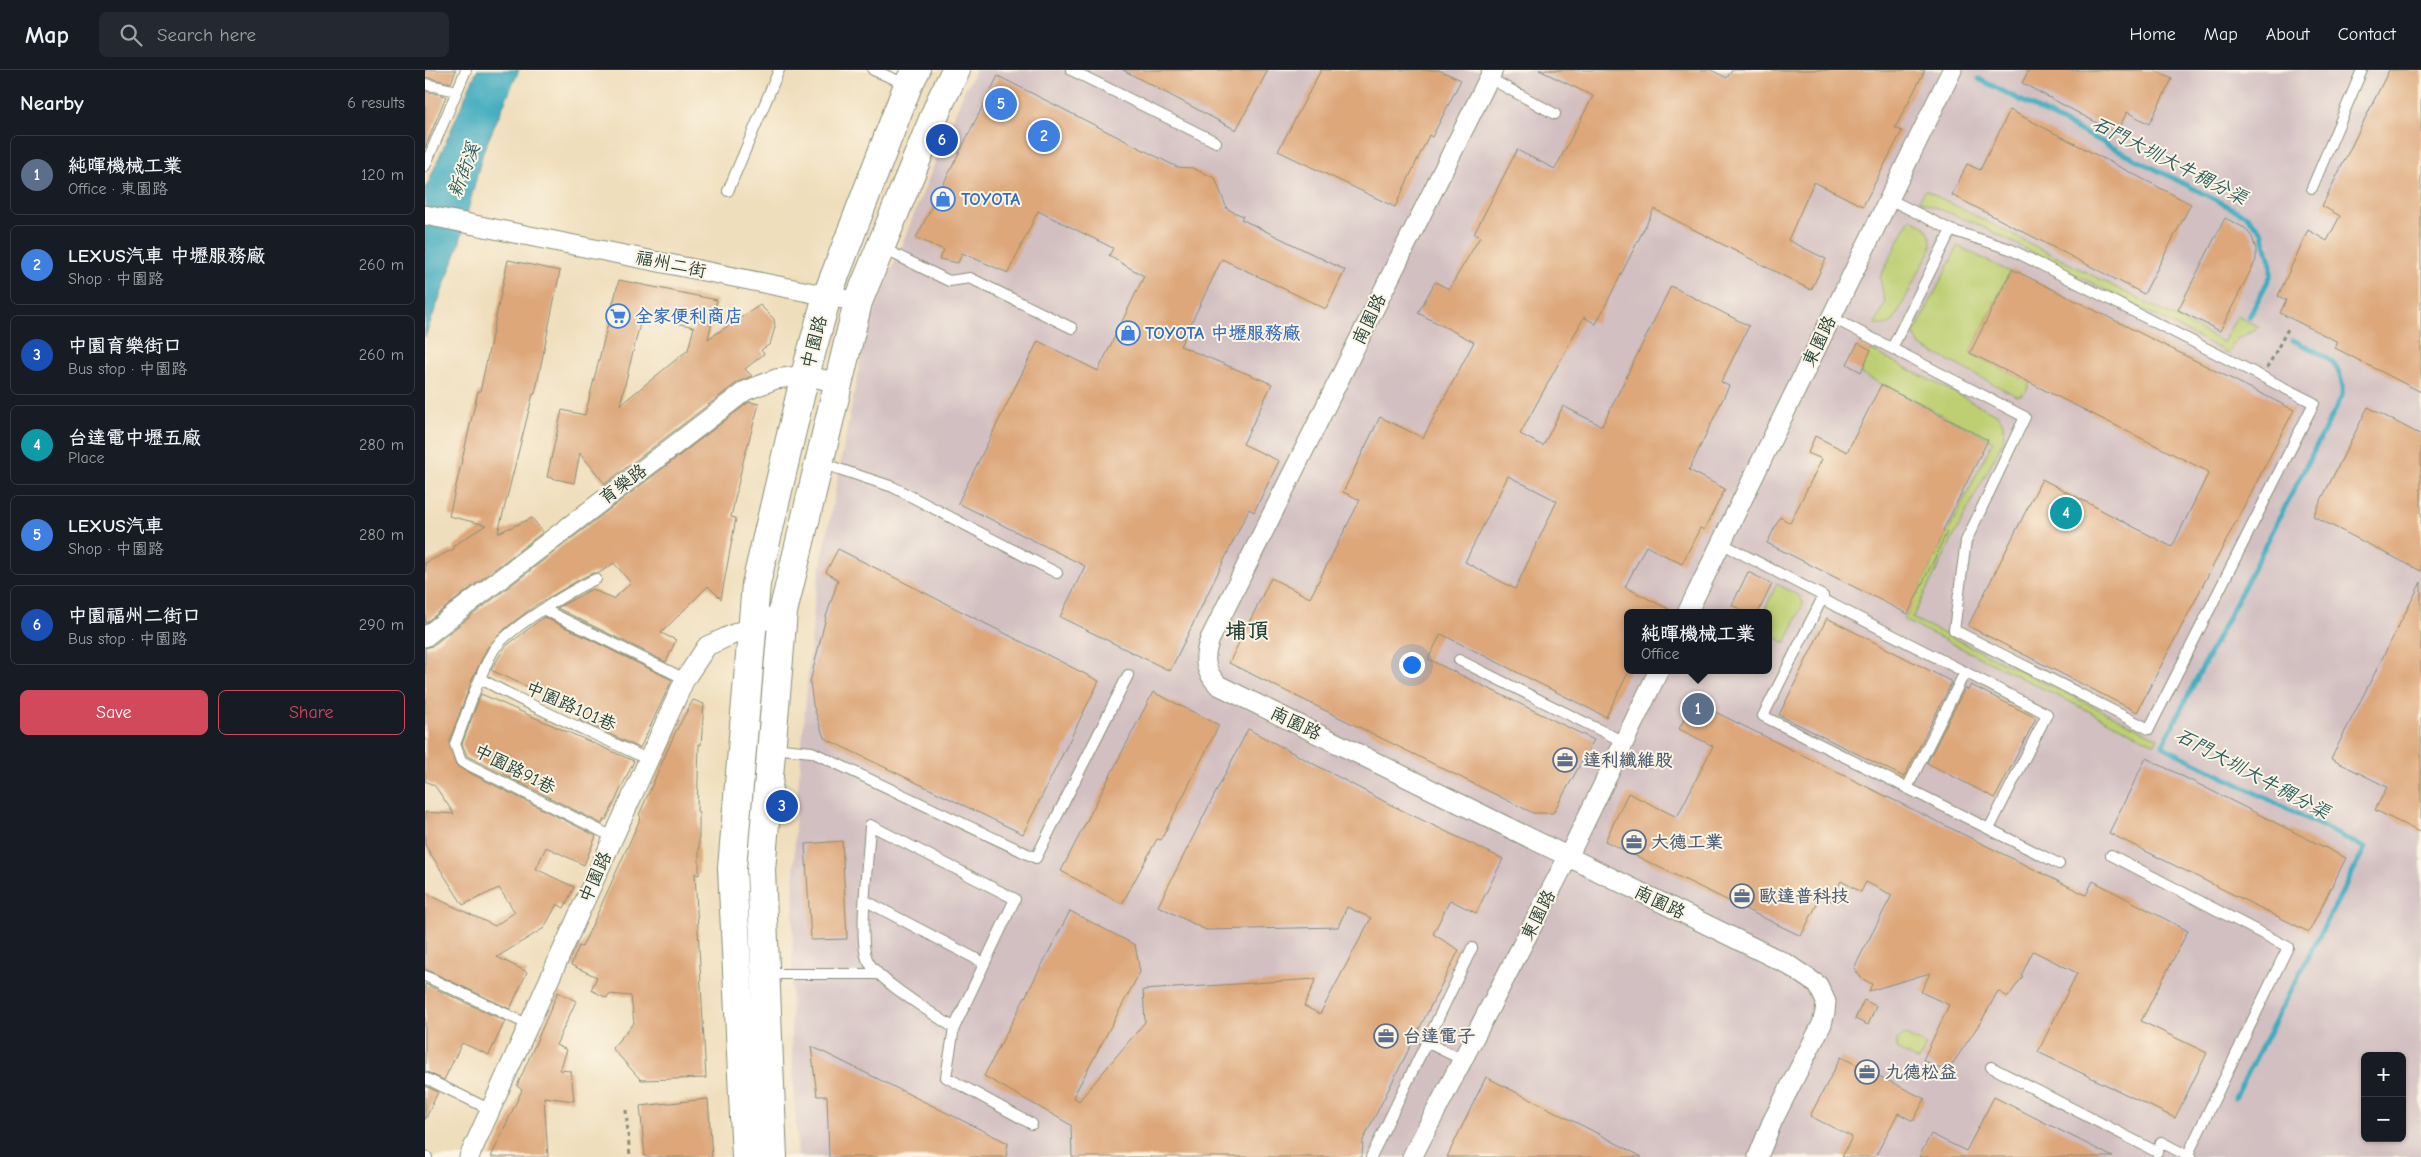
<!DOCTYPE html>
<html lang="en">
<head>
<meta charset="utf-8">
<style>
  :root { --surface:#171b24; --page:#242831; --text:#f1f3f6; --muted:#9ea1a6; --line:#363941; --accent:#d1495b }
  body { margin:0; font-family:"Comic Neue","LXGW WenKai TC",sans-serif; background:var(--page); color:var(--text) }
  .controls { position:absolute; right:15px; bottom:15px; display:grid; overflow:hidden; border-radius:8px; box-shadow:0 1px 4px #0004 }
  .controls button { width:45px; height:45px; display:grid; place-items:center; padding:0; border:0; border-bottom:1px solid var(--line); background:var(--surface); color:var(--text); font:25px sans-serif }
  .you { position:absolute; left:986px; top:594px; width:18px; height:18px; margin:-12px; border:4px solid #fff; border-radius:50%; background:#1a73e8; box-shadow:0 0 0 8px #1a73e833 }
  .badge { display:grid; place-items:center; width:32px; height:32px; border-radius:50%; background:var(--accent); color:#fff; font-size:16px; font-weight:700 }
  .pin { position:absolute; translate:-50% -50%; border:2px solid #fff; box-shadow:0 1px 5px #0006 }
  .popup { position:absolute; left:1199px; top:539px; width:148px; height:65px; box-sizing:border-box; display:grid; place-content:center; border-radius:8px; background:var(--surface); filter:drop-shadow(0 1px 4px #0005); font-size:16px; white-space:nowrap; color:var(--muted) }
  .popup b { font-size:19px; color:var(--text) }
  .popup::after { content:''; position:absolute; left:50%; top:100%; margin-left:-10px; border:10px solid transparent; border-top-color:var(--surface) }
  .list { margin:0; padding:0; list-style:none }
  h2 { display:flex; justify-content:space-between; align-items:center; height:65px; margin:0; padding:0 20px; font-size:21px }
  h2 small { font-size:16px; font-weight:400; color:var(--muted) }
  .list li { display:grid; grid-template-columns:32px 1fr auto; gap:15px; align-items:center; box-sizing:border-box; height:80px; margin:0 10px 10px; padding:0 10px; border:1px solid var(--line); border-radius:8px }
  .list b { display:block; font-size:19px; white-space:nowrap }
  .list p { margin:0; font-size:16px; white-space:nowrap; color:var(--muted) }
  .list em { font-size:16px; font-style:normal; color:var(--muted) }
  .actions { display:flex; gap:10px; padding:15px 20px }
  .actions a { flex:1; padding:11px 0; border:1px solid var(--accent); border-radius:8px; text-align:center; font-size:18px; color:var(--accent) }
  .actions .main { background:var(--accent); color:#fff }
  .icon { flex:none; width:28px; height:28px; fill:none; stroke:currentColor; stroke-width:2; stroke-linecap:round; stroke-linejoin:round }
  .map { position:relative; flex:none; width:1996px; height:1087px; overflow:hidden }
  header { display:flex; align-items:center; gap:30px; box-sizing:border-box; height:70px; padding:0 25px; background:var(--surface); border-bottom:1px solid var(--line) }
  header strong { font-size:24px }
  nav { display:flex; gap:28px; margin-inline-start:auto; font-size:18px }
  .search { width:350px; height:45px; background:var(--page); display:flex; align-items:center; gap:12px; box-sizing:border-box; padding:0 18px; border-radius:8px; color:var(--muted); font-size:19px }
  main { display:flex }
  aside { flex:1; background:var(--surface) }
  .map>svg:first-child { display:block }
  .industrial { fill:#d2bfc1; fill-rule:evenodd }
  .green { fill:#bdcf72; stroke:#6e8653 }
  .water { fill:#40acbf; stroke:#30747a }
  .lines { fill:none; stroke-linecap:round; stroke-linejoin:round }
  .stream { stroke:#40acbf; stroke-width:5 }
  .building { fill:#dda77a; fill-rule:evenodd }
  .lane-casing { stroke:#878e78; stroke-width:12 }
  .street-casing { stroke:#878e78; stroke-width:21 }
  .secondary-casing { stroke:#878e78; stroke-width:30 }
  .path { stroke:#878e78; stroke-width:3; stroke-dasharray:4 4; stroke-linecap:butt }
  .lane { stroke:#fff; stroke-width:10 }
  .street { stroke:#fff; stroke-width:19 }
  .secondary { stroke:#fff; stroke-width:28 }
  .labels { text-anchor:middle; stroke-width:4; stroke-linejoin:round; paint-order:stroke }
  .shop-label { font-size:18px; font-weight:bold; fill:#366cbe; stroke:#fcf5e5; text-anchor:start }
  .street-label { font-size:18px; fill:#1f3d34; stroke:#fcf5e5 }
  .service-label { font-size:18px; font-weight:bold; fill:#4e5e75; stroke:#fcf5e5; text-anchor:start }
  .water-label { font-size:19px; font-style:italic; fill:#295e5e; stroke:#fcf5e5 }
  .district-label { font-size:22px; font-weight:bold; fill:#1f3d34; stroke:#fcf5e5 }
</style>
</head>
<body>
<header>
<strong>Map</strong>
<div class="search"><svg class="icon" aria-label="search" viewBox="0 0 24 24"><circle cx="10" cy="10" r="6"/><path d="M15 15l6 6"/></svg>Search here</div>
<nav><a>Home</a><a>Map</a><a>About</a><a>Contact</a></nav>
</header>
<main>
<aside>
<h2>Nearby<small>6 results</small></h2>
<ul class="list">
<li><span class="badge" style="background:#5c6f8a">1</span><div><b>純暉機械工業</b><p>Office · 東園路</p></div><em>120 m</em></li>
<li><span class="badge" style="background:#3f7fe0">2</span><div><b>LEXUS汽車 中壢服務廠</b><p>Shop · 中園路</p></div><em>260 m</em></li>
<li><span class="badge" style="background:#1a4fb4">3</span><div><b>中園育樂街口</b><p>Bus stop · 中園路</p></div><em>260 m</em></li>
<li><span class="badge" style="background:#0f9aa8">4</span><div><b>台達電中壢五廠</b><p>Place</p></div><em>280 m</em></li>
<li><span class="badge" style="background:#3f7fe0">5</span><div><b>LEXUS汽車</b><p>Shop · 中園路</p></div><em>280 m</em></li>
<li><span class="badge" style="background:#1a4fb4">6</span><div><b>中園福州二街口</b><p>Bus stop · 中園路</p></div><em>290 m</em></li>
</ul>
<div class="actions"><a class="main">Save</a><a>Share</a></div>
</aside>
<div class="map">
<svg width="1996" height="1087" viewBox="0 0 1996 1087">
  <rect width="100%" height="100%" fill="#fcf5e5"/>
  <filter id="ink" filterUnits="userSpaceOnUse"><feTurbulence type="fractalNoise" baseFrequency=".02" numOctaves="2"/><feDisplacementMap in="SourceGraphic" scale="10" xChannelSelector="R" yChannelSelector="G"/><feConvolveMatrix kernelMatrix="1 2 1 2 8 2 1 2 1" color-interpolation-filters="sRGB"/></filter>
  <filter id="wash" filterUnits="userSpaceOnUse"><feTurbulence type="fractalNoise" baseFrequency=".0096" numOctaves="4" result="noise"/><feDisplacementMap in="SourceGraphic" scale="20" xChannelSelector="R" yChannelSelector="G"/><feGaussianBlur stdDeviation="1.12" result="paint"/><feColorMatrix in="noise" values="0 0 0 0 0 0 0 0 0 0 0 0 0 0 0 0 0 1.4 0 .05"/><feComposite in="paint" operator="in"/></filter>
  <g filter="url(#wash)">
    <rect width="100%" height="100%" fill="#efdebc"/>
    <path class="industrial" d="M551,0H1996V1087H373L366,965L370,752L390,527L440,265L539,21ZM1203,543H1343V600H1203ZM1940,986H1977V1068H1940Z"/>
    <path class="green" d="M1500,120L1798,272L1812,246L1834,257L1811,270L1803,283L1552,154L1494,131Z
      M1485,148C1501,156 1506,160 1506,179L1468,252L1459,256L1450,254L1460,233L1455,208Z
      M1533,176L1585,202L1545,283L1605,313C1602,320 1601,324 1592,326L1495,276L1489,264Z
      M1446,280L1573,345L1578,353L1579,369L1487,548L1733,668L1730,674L1479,550L1568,371L1435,303Z
      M1352,514L1376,527L1378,534L1360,573L1343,563V543H1338Z
      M1479,964L1501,975L1494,991L1471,979L1472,970Z"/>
    <path class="water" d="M52,0H94L58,82L34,175L0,267V120Z"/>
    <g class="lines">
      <path class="stream" d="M1554,9L1822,146L1837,162L1846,195V205L1824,247
        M1810,1028L1940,778L1737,676L1917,326C1920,290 1896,284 1868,270"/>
    </g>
    <g id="blocks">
      <path class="building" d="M0,0H31L26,13L0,7Z
        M698,0H843L811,60Z
        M896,0H1014L1036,10L1007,67L1004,65L970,137L853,81Z
        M1114,0H1286L1302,8L1307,0H1500L1470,58L1477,61L1438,136L1389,112L1363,170L1401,189L1386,220L1229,139L1171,254L1159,247L1095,364L1118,376L1138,336L1177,356L1246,216L1324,256L1296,312L1304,316L1264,400L1300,419L1279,460L1275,458L1257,494L1221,476L1200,517L1251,543H1203V603L1181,647L1016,564L1003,589L1169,670L1128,743H1108L804,593L846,508L885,528L935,430L918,422L955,347L998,368L1049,272L993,243L1010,212L1024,219L1055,167L1049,164L1092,80L1130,99L1168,26ZM1083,406L1132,431L1090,519L1040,492Z
        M1604,0H1729L1747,9L1724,54L1702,42L1691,63L1597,13Z
        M1964,0H1996V322L1910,278L1913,272L1855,243L1861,230L1853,226L1883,160L1902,171L1915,146L1897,136Z
        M573,6L752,97L767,98L790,108L802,139L818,146L816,149L920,200L901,239L797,189L755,276L847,314L818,374L854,391L829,442L824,439L745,601L635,547L660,496L533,433L613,271L673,301L719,206L684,186L688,178L613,141L583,203L537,183L533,193L514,189L519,180L491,168Z
        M0,21L21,26L0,78Z
        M1585,40L1766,134L1719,224L1527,125L1542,94L1555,100Z
        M1800,148L1820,158L1827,167L1831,179V190L1795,261L1753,240Z
        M83,190L135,201L110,324H108L73,463L107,448L118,462L0,553V493L29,479L28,476L61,455L24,446L53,321L55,322Z
        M1587,199L1869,340L1712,642L1543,556L1617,409L1747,477L1784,402L1545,283Z
        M194,210L292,230L283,269L335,235L349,249L350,257L345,274L336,280L339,284L320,299L327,306L313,312L180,414L155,383L149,413L122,407L137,340L160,345ZM217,245L269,257L263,280L195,335Z
        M1433,273L1446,280L1436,302L1422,294Z
        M1456,315L1563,370L1518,460L1522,462L1483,544L1342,473L1355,447L1365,453L1397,389L1383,383L1390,366L1422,382Z
        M324,332L334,334L318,392L306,447L311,448L296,529L283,516L236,563L251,570L241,592L132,538L167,519L188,529L206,513L189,493L174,503H168L157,508L111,535L81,558L62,578L46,612L24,672L30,693L33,697L171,766L159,795L121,777L111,799L149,817L139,838L132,834L119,858L72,887L102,902L85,939L0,899V823L70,856L90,842L74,818L38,835L0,775V742L29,744L10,716L0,711V578L7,576Z
        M1943,337L1996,365V501L1888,446Z
        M413,479L674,611L598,764L399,668L388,635L385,612L401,547L413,510L401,502Z
        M1323,502L1347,514L1333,543H1322L1307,535Z
        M1996,512V763L1950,740L1962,717L1906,689Z
        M119,547L247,610L215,678L154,650L157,642L66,600L80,577Z
        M1402,548L1527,612L1479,707L1354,645Z
        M1546,615L1611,648L1570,728L1502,693L1540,618L1543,620Z
        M728,622L794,655L736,770L732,769L697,834L636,801Z
        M56,624L209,691L181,750L179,749L177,754L42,686L37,674Z
        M268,630L279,634L276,675L274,674L272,741L274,742V805L270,803L281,1008L216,1010L187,978L209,953L206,926L184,924L182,928L166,920L172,907L146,895L154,876L157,877L175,838L216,747L214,745L250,663Z
        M1268,631L1661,825L1668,811L1763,861L1716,951L1782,983L1750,1048L1613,982L1652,903L1608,881L1596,906H1598L1583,927L1573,921L1557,950L1522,1002L1498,990L1524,935L1496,922L1505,903L1444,921L1447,914L1436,908L1429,898L1467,825L1441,812L1436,822L1416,811L1406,831L1396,826L1376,866L1180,771L1203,723L1252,747L1288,676L1254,659Z
        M823,659L966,735L1078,789L1051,843L1025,830L1008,864L1034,880L938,1070L937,1087H647L646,1055L559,1006L645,841L710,875L715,902L648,1027L654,1031L720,952L718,920L891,909L879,936L895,944L946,848L922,837L913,857L781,860L733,836Z
        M1721,688L1921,788L1884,862L1684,763Z
        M417,771L422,869L386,870L380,774Z
        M0,914L80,951L64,985L37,973L19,1010L0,1001Z
        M133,922L151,931L131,975L142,980L135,1000L146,1001L149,1031L119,1027L123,1087H66L97,1020L92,1016Z
        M1439,930L1451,936L1443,955L1430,949Z
        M386,976L583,1073L581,1087H404L402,1026H392Z
        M1416,987L1500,1029L1488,1051L1473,1043L1450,1087H1417L1427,1067L1385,1046Z
        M1061,1007L1166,1060L1217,1087H1022Z
        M0,1016L13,1022L0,1050Z
        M1569,1027L1688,1087H1494L1506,1064L1541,1081Z
        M283,1029L287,1087H220L215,1036Z"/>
    </g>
  </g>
  <g filter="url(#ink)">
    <use href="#blocks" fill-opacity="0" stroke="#878e78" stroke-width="1"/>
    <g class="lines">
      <g class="lane-casing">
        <path id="lane" d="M448,0L481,14
          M646,0L791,72
          M1064,8L1130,44
          M0,14L32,21
          M0,96L41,0
          M1887,118L1937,0
          M303,121L354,0
          M457,178L524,211L545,208L647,258
          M1406,247L1600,347L1541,471L1529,560L1724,659L1889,333L1585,179L1526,160L1464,129
          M1467,278L1526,160
          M396,393L468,417L632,503
          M1296,473L1398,526L1397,529L1622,644L1564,759
          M171,509C148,519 79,561 68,581C52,609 42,644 30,674L36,691L188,767
          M1397,529L1338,646L1634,794
          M120,540L260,609
          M1034,590L1199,672
          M56,609C110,639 168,663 224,690
          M347,678L387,682L611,788L703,605
          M1482,718L1539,604
          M1686,785L1863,877L1762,1086
          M441,831L559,893
          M342,904H452
          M0,906L104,955
          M529,958C509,944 450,909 442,889C433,868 444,782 445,755L590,829L529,958L521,1007L607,1054
          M1001,972L1038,990
          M1566,997L1732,1082L1736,1072L1765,1087
          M0,1008L66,1040
          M0,1086L2,1087
          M946,1087L1047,878"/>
      </g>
      <g class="street-casing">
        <path id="street" d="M1068,0L785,569C778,588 779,600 793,615L1362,894L1393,915L1401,932L1400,942L1397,954L1347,1052L1333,1087
          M0,145L433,232
          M1262,543L1527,0
          M0,567L320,321L351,309L380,305L413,313
          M44,1087L260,609L282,576L358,542
          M987,1087L1143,787L1234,600"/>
      </g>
      <g class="secondary-casing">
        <path id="secondary" d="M321,1087L307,798L331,514L380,305L402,226L483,15L491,0
          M348,1087L336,800L358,542L433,232L516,30L531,0"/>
      </g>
      <path class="path" d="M1842,298L1864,257
        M201,1040L205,1087"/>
      <use href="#lane" class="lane"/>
      <use href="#street" class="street"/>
      <use href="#secondary" class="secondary"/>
    </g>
  </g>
  <defs>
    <g id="shop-ring" transform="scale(1.25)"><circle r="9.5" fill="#fcf5e5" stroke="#3f7fe0" stroke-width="1.5"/><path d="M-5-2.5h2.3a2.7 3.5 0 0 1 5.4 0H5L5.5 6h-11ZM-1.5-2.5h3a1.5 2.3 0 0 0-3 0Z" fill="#3f7fe0"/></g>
    <g id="supermarket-ring" transform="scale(1.25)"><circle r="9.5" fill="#fcf5e5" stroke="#3f7fe0" stroke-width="1.5"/><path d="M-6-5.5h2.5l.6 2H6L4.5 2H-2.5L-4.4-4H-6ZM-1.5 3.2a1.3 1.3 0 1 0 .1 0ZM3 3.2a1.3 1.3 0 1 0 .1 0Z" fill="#3f7fe0"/></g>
    <g id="office-ring" transform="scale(1.25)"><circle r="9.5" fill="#fcf5e5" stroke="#5c6f8a" stroke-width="1.5"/><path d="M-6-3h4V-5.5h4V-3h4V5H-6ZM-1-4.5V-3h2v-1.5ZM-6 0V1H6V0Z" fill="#5c6f8a"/></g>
  </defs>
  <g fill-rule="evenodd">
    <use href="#shop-ring" x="518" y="129"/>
    <use href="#supermarket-ring" x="193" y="246"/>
    <use href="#shop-ring" x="703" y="263"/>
    <use href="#office-ring" x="1140" y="690"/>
    <use href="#office-ring" x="1209" y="772"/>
    <use href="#office-ring" x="1317" y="826"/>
    <use href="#office-ring" x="961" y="966"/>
    <use href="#office-ring" x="1442" y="1002"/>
  </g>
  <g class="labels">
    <g class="shop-label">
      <text x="536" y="135">TOYOTA</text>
      <text x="210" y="252">全家便利商店</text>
      <text x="720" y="269">TOYOTA 中壢服務廠</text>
    </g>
    <g class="street-label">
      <text transform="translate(246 194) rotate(12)" y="6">福州二街</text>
      <text transform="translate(944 249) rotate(-64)" y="6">南園路</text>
      <text transform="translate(1394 271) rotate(-64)" y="6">東園路</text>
      <text transform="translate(389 272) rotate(-75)" y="6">中園路</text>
      <text transform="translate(198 414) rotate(-37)" y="6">育樂路</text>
      <text transform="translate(146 636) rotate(24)" y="6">中園路101巷</text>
      <text transform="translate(871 653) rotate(26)" y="6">南園路</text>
      <text transform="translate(90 699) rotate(27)" y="6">中園路91巷</text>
      <text transform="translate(170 807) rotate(-66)" y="6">中園路</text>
      <text transform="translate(1235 832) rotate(26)" y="6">南園路</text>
      <text transform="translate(1113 845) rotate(-63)" y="6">東園路</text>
    </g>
    <g class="service-label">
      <text x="1158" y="696">達利纖維股</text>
      <text x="1226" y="778">大德工業</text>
      <text x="1334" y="832">歐達普科技</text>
      <text x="978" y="972">台達電子</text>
      <text x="1460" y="1008">九德松益</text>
    </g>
    <g class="water-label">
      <text transform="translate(1745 90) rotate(27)" y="7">石門大圳大牛稠分渠</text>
      <text transform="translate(38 100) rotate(-69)" y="7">新街溪</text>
      <text transform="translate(1828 703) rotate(28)" y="7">石門大圳大牛稠分渠</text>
    </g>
    <g class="district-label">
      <text x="822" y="568">埔頂</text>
    </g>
  </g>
</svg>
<div class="controls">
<button>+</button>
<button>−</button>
</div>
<div class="you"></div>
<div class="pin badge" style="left:1273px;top:639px;background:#5c6f8a">1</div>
<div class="popup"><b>純暉機械工業</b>Office</div>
<div class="pin badge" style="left:619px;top:66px;background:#3f7fe0">2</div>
<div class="pin badge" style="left:357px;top:736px;background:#1a4fb4">3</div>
<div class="pin badge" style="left:1641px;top:443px;background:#0f9aa8">4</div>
<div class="pin badge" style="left:576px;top:34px;background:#3f7fe0">5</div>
<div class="pin badge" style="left:517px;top:70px;background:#1a4fb4">6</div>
</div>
</main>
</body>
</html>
